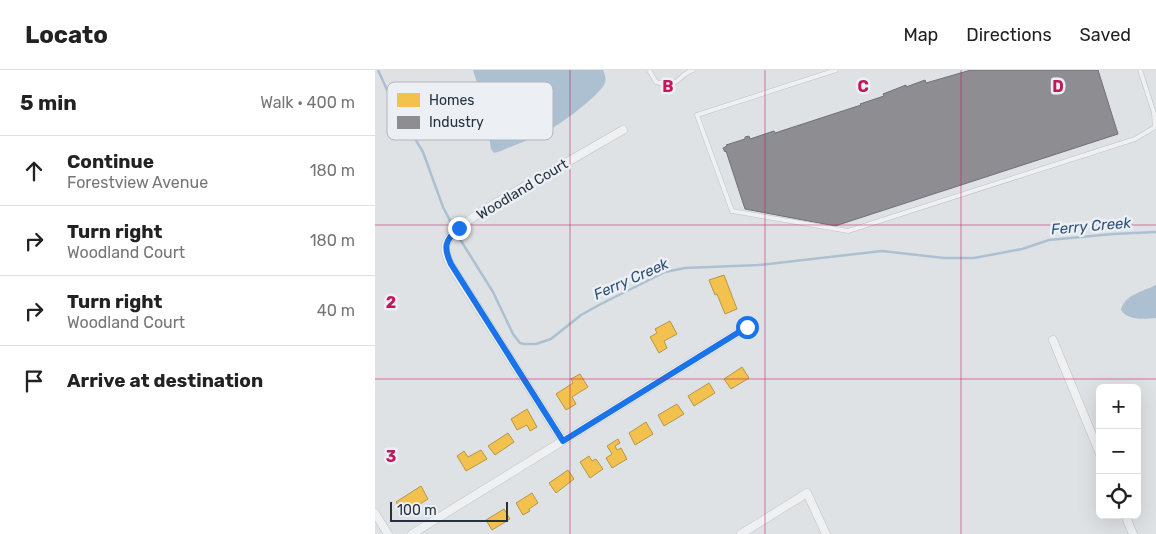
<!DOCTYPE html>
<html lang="en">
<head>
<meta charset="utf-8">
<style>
  :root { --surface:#fff; --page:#f2f2f2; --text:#222; --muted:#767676; --line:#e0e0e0 }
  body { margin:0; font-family:Rubik,sans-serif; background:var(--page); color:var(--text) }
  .controls { position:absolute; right:15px; bottom:15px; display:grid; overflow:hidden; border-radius:8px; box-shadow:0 5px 20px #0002 }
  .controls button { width:45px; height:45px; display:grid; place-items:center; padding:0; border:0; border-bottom:1px solid var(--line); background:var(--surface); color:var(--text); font:25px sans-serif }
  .scale { position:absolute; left:15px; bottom:12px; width:118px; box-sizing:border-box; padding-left:5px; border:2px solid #26303e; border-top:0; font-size:14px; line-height:18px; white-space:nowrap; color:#26303e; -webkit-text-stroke:4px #ecf0f5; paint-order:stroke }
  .stop { position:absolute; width:15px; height:15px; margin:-11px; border:4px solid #1a73e8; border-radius:50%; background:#fff }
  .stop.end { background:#1a73e8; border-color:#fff; box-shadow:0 1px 5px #0008 }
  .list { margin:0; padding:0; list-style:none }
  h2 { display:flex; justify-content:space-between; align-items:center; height:65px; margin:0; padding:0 20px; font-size:21px }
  h2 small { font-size:16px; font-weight:400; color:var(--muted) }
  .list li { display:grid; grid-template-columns:32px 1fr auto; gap:15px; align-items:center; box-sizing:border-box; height:70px; padding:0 20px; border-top:1px solid var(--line) }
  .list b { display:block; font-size:19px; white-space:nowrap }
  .list p { margin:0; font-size:16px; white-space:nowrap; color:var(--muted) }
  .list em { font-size:16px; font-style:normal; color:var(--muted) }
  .icon { flex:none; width:28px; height:28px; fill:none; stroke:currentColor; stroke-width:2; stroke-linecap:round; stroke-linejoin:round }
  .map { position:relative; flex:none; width:781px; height:464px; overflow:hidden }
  header { display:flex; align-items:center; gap:30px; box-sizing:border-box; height:70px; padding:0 25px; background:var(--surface); border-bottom:1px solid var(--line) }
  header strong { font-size:24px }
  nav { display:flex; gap:28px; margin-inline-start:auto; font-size:18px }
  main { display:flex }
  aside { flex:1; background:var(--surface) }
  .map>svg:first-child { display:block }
  .water { fill:#acc0d1 }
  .homes { fill:#f2c14e; stroke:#b59649 }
  .industry { fill:#8d8d92; stroke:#6e7179 }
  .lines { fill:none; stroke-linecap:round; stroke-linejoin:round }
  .stream { stroke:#acc0d1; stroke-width:2.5 }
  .service-casing { stroke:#bdc0c3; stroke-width:5 }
  .minor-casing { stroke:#bdc0c3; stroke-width:9 }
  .service { stroke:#eff0f2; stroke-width:4 }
  .minor { stroke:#eff0f2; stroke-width:8 }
  .route { stroke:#1a73e8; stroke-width:6 }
  .grid { fill:none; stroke:#c2185b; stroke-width:1; stroke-opacity:0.55 }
  .labels { text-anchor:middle; stroke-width:5; stroke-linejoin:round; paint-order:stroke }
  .street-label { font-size:14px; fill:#26303e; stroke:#ecf0f5 }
  .water-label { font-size:15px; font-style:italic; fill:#2f5173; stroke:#ecf0f5 }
  .key { fill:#ecf0f5; stroke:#b1b6be; stroke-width:1 }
  .key-label { font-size:14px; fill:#26303e }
  .grid-label { font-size:16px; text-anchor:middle; font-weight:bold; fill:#c2185b; stroke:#ecf0f5; stroke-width:5; stroke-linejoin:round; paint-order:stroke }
</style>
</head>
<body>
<header>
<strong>Locato</strong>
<nav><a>Map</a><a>Directions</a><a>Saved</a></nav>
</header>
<main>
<aside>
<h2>5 min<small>Walk · 400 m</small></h2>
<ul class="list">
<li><svg class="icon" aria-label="ahead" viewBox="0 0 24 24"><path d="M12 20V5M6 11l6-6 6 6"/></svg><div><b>Continue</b><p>Forestview Avenue</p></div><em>180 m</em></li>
<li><svg class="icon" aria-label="right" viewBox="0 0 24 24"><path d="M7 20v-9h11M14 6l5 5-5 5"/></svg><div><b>Turn right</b><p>Woodland Court</p></div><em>180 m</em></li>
<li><svg class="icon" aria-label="right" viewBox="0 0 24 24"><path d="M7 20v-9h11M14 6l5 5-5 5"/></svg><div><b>Turn right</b><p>Woodland Court</p></div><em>40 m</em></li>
<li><svg class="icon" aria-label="arrive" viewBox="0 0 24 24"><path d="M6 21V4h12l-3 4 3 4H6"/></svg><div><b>Arrive at destination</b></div></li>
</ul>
</aside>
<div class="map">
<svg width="781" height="464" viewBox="0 0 781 464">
  <rect width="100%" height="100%" fill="#dfe2e5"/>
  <path class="water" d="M98,0H228C230,5 232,10 229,15C222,27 185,55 172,61C158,69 141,74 126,81L119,83L116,79L109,36Z
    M781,215V248C770,249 753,251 746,240C749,225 769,221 781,215Z"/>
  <path class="homes" d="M349,205L362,239L350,244L342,224L340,225L334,210Z
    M295,251L302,264L289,271L292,278L284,283L275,267L282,263L280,259Z
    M367,297L374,308L356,319L349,309Z
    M205,304L213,317L197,327L201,334L191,340L181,324L198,313L196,309Z
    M334,313L340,323L319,336L313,326Z
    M302,334L309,344L289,356L283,345Z
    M152,339L162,357L155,361L152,355L142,360L136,349Z
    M271,352L278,364L260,375L254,363Z
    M133,363L139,372L120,385L113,376Z
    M243,369L245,373L240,376L242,380L246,378L252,389L237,398L231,388L237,384L232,376Z
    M106,380L112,389L91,401L82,386L89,381L93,387Z
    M214,386L217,391L221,389L228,399L215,408L205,392Z
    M193,400L199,409L181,423L174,413Z
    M46,416L53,429L29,444L21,432Z
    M157,423L163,433L154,439L155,441L148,445L141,433Z
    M129,439L135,449L117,460L111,450Z"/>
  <path class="industry" d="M596,0H723L743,64L460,156L370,139L351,81L350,82L348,78L352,76L351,75L370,69V67L374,66L375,69L399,61L400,63L486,35L485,34L509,26L508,24L531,15V17L550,10L551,13Z"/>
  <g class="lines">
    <path class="stream" d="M3,0L17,31L48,82L68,137L83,166L118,222L138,264L145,273L149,274H161L176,269L206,245L224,235L290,202L310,198L384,195L507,181L569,188H599L647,179L674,170L738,164L781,162"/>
    <g class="service-casing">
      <path id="service" d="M274,0L281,12L294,15C306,12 305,4 318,0
        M461,0L322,45L357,141L473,161L760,69L780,57L779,43L765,0"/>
    </g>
    <g class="minor-casing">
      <path id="minor" d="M678,270L725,384
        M188,371L75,194C72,187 68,179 72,172C81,152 144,120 165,108C192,92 220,76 248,60
        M0,443L13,464
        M750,445L758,464
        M37,464L372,257
        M366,464L432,423L451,464"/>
    </g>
    <use href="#service" class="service"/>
    <use href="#minor" class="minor"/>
  </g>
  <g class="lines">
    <path class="route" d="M84,158C70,170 68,177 76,194L188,371L372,257"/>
  </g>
  <path class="grid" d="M195,0V464M390,0V464M586,0V464M0,155H781M0,309H781"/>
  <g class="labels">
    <g class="street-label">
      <text transform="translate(147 119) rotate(-31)" y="5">Woodland Court</text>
    </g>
    <g class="water-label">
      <text transform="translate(716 156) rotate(-5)" y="5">Ferry Creek</text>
      <text transform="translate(256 209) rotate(-24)" y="5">Ferry Creek</text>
    </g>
  </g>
  <rect x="12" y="12" width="166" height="58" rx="8" class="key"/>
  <rect x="22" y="23" width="23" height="14" fill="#f2c14e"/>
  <rect x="22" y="46" width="23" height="13" fill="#8d8d92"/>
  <g class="key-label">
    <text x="54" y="35">Homes</text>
    <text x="54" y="57">Industry</text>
  </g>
  <g class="grid-label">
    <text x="293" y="22">B</text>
    <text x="488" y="22">C</text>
    <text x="683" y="22">D</text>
    <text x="16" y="238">2</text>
    <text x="16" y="392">3</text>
  </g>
</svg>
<div class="controls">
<button>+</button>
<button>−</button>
<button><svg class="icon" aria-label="locate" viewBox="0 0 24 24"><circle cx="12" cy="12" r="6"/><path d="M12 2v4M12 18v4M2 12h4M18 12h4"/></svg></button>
</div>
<div class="scale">100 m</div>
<div class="stop" style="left:372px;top:257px"></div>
<div class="stop end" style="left:84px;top:158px"></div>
</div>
</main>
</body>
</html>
